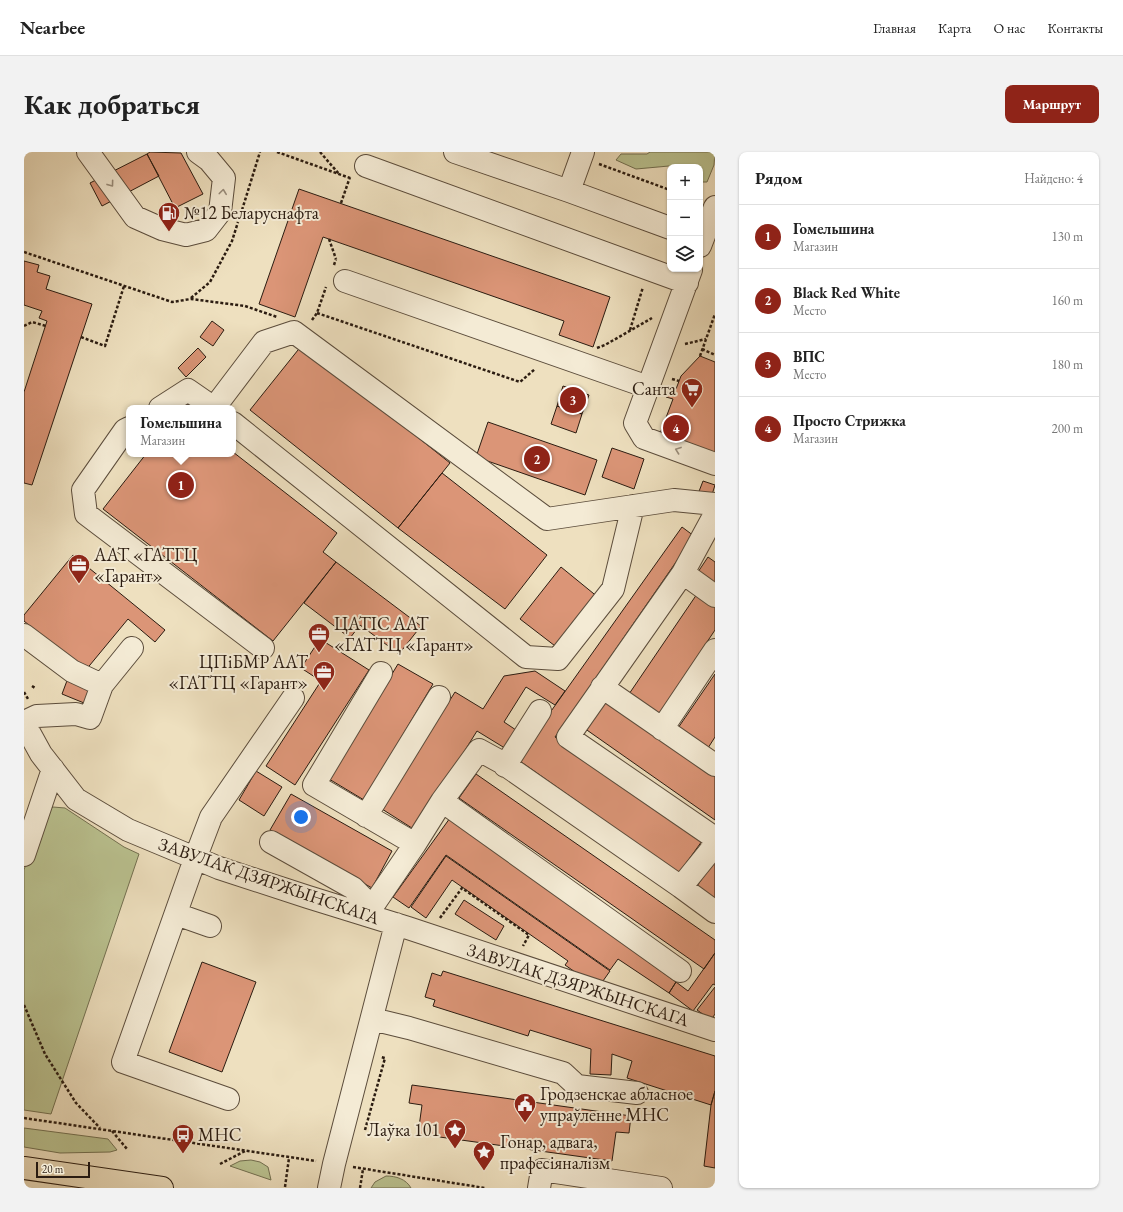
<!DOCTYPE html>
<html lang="ru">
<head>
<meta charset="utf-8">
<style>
  :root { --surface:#fff; --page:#f2f2f2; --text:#222; --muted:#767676; --line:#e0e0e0; --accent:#8f2418 }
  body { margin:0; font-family:"EB Garamond",serif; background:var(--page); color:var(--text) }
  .controls { position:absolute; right:12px; top:12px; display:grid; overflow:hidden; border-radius:8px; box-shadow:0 1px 3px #0004 }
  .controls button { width:36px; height:36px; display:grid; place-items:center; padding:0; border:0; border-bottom:1px solid var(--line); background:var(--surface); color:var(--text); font:20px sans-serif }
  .scale { position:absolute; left:12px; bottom:10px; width:54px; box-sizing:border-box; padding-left:4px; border:2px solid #2b1c11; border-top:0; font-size:11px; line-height:14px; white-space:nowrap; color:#2b1c11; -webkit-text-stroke:3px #f4ebd5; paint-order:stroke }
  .you { position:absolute; left:277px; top:665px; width:14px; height:14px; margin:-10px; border:3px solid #fff; border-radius:50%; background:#1a73e8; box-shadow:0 0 0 6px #1a73e833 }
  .badge { display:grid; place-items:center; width:26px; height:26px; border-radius:50%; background:var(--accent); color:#fff; font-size:13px; font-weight:700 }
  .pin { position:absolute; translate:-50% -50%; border:2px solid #fff; box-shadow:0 1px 4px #0006 }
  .popup { position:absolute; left:102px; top:253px; width:110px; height:52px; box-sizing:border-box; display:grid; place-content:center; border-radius:8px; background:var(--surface); filter:drop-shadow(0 1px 3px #0005); font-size:13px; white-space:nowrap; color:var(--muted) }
  .popup b { font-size:15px; color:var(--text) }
  .popup::after { content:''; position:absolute; left:50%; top:100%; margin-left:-8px; border:8px solid transparent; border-top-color:var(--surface) }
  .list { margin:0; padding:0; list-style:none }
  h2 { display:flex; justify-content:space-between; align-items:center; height:52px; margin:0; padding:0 16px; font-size:17px }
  h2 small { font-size:13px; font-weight:400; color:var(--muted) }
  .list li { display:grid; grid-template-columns:26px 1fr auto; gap:12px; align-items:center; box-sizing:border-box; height:64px; padding:0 16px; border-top:1px solid var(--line) }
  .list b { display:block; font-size:15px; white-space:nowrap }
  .list p { margin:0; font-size:13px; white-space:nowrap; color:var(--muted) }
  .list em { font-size:13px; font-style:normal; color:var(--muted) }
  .icon { flex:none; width:22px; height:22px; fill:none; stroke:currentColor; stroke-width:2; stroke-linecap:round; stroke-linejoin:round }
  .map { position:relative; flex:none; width:691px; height:1036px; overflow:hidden; border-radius:8px }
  header { display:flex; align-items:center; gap:24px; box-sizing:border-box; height:56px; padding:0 20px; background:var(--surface); border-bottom:1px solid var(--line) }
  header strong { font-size:19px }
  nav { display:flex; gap:22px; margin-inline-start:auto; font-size:14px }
  .intro { display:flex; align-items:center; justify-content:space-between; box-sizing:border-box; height:96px; padding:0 24px }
  h1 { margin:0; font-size:28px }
  .button { padding:10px 18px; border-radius:8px; background:var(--accent); color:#fff; font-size:14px; font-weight:700 }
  main { display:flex; gap:24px; padding:0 24px }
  aside { flex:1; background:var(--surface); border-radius:8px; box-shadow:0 1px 3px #0004 }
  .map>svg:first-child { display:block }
  .green { fill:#bac290; stroke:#726f50 }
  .building { fill:#db9577; stroke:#2b1c11 }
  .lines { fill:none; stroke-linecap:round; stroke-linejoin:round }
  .minor-casing { stroke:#5c4d3c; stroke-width:24 }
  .major-casing { stroke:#2b1c11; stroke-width:24 }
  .path { stroke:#2b1c11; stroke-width:2.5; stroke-dasharray:3 2; stroke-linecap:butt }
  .minor { stroke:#f4ebd5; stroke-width:22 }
  .major { stroke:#eee0bf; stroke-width:22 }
  .oneway { stroke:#9a8e7d }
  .labels { text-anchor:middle; stroke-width:4; stroke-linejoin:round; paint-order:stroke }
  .poi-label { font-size:18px; fill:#2b1c11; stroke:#f4ebd5; text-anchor:start }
  .street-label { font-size:18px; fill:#2b1c11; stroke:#f4ebd5 }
</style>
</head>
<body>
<header>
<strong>Nearbee</strong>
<nav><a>Главная</a><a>Карта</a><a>О нас</a><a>Контакты</a></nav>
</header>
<div class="intro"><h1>Как добраться</h1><a class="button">Маршрут</a></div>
<main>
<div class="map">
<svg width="691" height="1036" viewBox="0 0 691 1036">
  <rect width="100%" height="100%" fill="#eee0bf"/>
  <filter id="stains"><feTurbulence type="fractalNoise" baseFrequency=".005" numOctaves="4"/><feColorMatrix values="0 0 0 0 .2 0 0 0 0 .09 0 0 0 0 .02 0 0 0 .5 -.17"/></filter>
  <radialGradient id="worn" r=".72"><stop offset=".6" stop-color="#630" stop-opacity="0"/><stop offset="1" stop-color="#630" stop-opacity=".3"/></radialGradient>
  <path class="green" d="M626,0H691L690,13L683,30H676V15H646L645,14L612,17L592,8L597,2H623Z
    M29,655L41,656L100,695L115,702L27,962L0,958V718L16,667Z
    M0,976L84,987L93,998L86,1000L36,1001L0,995Z
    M227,1008L236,1010L244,1015L247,1028L206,1014L216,1009Z
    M362,1024C372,1024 382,1027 387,1036H347L351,1030Z"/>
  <path class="building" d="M126,0L157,1L179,42L151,56L123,2Z
    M123,2L135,24L78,54L66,31Z
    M275,37L586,145L569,195L535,183L540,169L299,85L271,165L235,152Z
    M0,109L15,113L13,120L26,124L22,137L68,152L8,333L0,331V240L23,169L15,166L18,159L0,153Z
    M188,169L200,178L189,194L176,185Z
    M278,193L426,311L374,376L226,258Z
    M174,196L182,205L162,225L154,216Z
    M676,204L691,210V307L634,287L649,247L642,245L646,235L652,237L657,224Z
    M539,234L565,243L558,262L533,254Z
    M533,254L558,262L552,281L527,272Z
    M464,270L573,308L561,343L452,305Z
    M588,296L620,307L610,337L578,325Z
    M209,300L313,381L299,400L312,410L249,489L79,357L122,302H209Z
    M418,321L523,403L481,457L374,376Z
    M679,329L691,333L687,346L674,342Z
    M658,375L670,384L531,585L678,689L655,721L493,607Z
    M49,403L141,478L131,490L104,467L61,519L0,469V463Z
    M684,405L691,410V431L674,420Z
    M312,410L397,474L375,502L336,473L326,486L280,451Z
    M537,415L575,446L535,497L496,467Z
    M673,442L691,454V478L635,562L605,542Z
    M296,487L345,518L271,633L242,614L297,529L277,516Z
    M374,512L409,532L340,648L305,627Z
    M511,519L541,539L531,553L502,535L480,570L495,580L484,598L453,579L391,678L358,657L431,540L459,557L480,524Z
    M691,522V585L684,596L654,576Z
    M44,526L67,535L60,551L38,542Z
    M581,546L691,623V668L560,576Z
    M232,619L258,635L240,664L215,648Z
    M452,622L691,788V801L680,817L435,646Z
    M267,642L368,699L348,736L246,678Z
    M426,666L652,830L645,841L594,807L586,818L422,703L385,756L369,745Z
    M422,704L586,819L574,836L541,813L544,809L428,728L402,766L387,755Z
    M691,708V750L671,737Z
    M440,748L480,774L472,788L431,762Z
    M691,801V833L689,832L669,859L645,841L652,830L664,839Z
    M178,810L232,830L198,920L145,900Z
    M419,819L691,904V939L687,953L603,926L608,909L588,902L587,923L566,922L567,897L506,878L504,884L409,854L411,848L401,845L408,821L417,824Z
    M691,835V862L687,868L673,858Z
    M388,933L607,964L605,981L592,980L588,1009L394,982L398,953L385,951Z
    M691,939V1016L680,1014L687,953Z"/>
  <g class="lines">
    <g class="minor-casing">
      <path id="minor" d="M64,0L111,65L138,77L162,83L182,78L196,60L200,26L185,8L174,0
        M431,0L545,39L646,76
        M342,14L663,131
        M545,39L559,0
        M676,94L691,55
        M667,118L611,271L620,286L691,312
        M321,129L624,235
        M136,256L164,238L190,256
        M190,256L240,190L270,180L523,367L650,348L691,352
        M209,271L502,505L534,507L589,437L609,354
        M105,276L101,278L59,338L62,362L239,496
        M691,362L659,421L544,585L691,686
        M659,421L691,444
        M0,483L48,519L78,533
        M357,521L290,633L391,692
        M578,535L691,613
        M0,570L13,564L52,562L66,566L78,533L108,496
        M0,571L17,602L52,647L104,678L195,716L284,745L384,776L691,878
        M638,577L691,498
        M481,614L516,559
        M418,649L656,819
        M342,664L415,545
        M247,690L329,736L348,755
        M0,703L29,617
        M657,735L691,760
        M152,762L186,774
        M343,763L348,755L391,692L418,649L455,598L477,610L657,735L691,693
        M348,867L385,876L539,921L553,934L613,941
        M204,947L99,910L171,707L187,665L269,546
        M305,1036L310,1012L372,772
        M515,1036L518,1018L637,1036"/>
    </g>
    <g class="major-casing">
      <path id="major" d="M0,1016L138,1036"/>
    </g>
    <path class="path" d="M253,0L326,26
      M296,0L315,22
      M575,12L646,38
      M317,51L326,25
      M218,58L236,0
      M305,87L312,107
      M0,100L148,150L167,147L221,154L253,165
      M310,113L312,107
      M167,146L186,130L208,89L214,70
      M293,161L496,230L511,217
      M288,168L293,161L302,135
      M0,174L8,170L22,174
      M606,178L619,135
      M57,185L81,194L100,134
      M661,192L682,187
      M573,196L581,193L628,166
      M678,197L691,203
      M676,204L691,162
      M648,227L655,229
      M8,534L11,536
      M0,540L4,547
      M416,766L438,736L505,783L499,794
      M0,853L21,902L52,951L76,976
      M0,966L292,1009
      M341,978L361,906L357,905
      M88,979L103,997
      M196,1012L221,999
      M329,1015L461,1036
      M261,1035L265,1006
      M336,1036L339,1017"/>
    <use href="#minor" class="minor"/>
    <use href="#major" class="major"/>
  </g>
  <defs><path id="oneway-chevron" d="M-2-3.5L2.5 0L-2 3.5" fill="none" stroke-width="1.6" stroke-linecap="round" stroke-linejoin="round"/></defs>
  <g class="oneway">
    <use href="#oneway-chevron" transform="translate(87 32) rotate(54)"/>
    <use href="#oneway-chevron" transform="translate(199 40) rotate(-83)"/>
    <use href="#oneway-chevron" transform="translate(654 298) rotate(-160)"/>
  </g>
  <defs>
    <g id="fuel-pin" transform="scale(1.15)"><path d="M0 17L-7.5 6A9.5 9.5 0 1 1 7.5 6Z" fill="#8f2418" stroke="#f4ebd5"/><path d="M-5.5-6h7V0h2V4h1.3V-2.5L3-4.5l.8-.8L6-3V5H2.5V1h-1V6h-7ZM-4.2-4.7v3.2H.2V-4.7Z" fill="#fff"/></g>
    <g id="supermarket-pin" transform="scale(1.15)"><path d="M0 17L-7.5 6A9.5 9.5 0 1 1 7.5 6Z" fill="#8f2418" stroke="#f4ebd5"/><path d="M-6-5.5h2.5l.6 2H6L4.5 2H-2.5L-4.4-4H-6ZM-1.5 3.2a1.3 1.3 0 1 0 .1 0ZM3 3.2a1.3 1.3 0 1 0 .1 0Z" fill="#fff"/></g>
    <g id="office-pin" transform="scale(1.15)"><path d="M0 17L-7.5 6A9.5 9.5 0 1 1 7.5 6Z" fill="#8f2418" stroke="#f4ebd5"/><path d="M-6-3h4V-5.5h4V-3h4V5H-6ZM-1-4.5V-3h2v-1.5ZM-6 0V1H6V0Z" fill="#fff"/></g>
    <g id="civic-pin" transform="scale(1.15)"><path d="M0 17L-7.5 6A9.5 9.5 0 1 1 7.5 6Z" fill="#8f2418" stroke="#f4ebd5"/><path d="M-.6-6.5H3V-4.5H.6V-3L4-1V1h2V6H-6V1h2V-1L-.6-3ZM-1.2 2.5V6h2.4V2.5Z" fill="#fff"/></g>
    <g id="sight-pin" transform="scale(1.15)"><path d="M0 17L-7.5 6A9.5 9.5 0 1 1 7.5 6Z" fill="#8f2418" stroke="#f4ebd5"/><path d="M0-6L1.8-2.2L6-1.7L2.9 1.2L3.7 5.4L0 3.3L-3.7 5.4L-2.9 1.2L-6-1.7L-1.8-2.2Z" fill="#fff"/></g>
    <g id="bus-pin" transform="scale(1.15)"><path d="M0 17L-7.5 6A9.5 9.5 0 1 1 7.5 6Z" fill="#8f2418" stroke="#f4ebd5"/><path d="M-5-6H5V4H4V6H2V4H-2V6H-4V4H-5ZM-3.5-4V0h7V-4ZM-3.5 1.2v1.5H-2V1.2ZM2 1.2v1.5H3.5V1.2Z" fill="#fff"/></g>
  </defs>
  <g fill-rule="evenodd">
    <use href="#fuel-pin" x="145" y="61"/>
    <use href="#supermarket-pin" x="668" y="237"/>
    <use href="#office-pin" x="55" y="413"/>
    <use href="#office-pin" x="295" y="482"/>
    <use href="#office-pin" x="300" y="520"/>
    <use href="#civic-pin" x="501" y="952"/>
    <use href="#sight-pin" x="431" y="978"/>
    <use href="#bus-pin" x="159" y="983"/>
    <use href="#sight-pin" x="460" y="1000"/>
  </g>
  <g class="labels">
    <g class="poi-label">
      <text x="160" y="67">№12 Беларуснафта</text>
      <text x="652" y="243" text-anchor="end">Санта</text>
      <text x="70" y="409">ААТ «ГАТГЦ<tspan x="70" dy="21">«Гарант»</tspan></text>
      <text x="310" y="478">ЦАТІС ААТ<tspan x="310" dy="21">«ГАТТЦ «Гарант»</tspan></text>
      <text x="284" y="516" text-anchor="end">ЦПіБМР ААТ<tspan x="284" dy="21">«ГАТТЦ «Гарант»</tspan></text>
      <text x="516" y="948">Гродзенскае абласное<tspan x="516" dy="21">упраўленне МНС</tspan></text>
      <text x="416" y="984" text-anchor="end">Лаўка 101</text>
      <text x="174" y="989">МНС</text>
      <text x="476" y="996">Гонар, адвага,<tspan x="476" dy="21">прафесіяналізм</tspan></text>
    </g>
    <g class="street-label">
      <text transform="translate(245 729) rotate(19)" y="6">ЗАВУЛАК ДЗЯРЖЫНСКАГА</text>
      <text transform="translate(554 833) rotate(18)" y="6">ЗАВУЛАК ДЗЯРЖЫНСКАГА</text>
    </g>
  </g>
  <rect width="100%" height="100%" filter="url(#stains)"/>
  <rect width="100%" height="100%" fill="url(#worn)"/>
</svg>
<div class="controls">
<button>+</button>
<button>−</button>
<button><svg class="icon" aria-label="layers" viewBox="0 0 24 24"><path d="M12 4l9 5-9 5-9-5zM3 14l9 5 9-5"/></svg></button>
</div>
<div class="scale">20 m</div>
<div class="you"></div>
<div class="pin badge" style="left:157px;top:333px">1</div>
<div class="popup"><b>Гомельшина</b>Магазин</div>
<div class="pin badge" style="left:513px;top:307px">2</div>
<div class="pin badge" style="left:549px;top:248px">3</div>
<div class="pin badge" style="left:652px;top:276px">4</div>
</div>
<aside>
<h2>Рядом<small>Найдено: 4</small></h2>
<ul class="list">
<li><span class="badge">1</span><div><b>Гомельшина</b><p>Магазин</p></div><em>130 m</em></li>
<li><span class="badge">2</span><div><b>Black Red White</b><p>Место</p></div><em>160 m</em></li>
<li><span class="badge">3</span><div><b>ВПС</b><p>Место</p></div><em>180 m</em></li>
<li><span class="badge">4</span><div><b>Просто Стрижка</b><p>Магазин</p></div><em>200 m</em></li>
</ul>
</aside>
</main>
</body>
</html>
